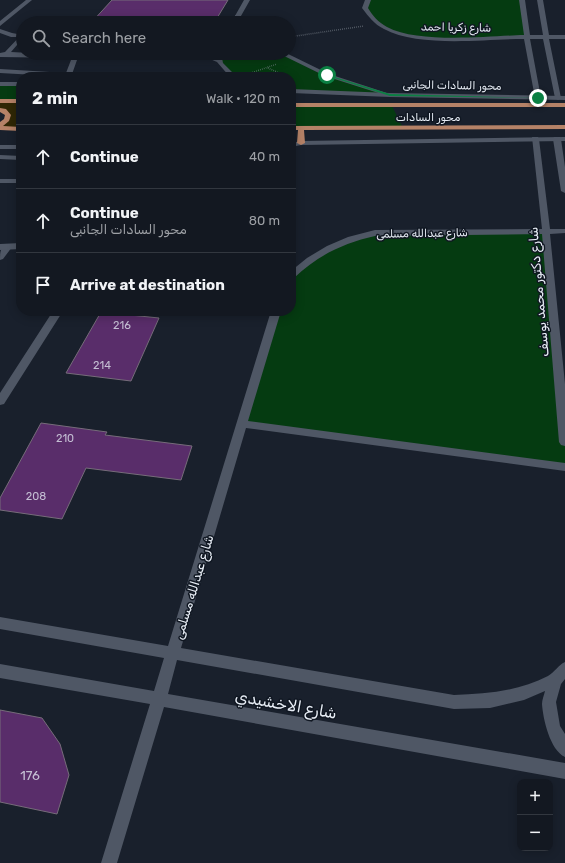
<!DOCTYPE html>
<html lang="en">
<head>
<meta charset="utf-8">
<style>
  :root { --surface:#131821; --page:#20252e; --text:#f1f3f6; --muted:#9da0a5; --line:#32373f }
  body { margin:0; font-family:Rubik,Vazirmatn,sans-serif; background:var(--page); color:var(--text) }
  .controls { position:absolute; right:12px; bottom:12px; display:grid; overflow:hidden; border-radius:8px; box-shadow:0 2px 10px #0003 }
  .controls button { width:36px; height:36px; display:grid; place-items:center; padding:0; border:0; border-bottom:1px solid var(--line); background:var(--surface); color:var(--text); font:20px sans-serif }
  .stop { position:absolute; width:12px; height:12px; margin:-9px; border:3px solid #0b8043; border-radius:50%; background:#fff }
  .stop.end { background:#0b8043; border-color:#fff; box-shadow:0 1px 4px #0008 }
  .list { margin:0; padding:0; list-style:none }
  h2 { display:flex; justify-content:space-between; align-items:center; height:52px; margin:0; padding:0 16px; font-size:17px }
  h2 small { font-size:13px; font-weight:400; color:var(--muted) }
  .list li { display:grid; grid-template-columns:26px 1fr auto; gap:12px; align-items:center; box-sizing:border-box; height:64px; padding:0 16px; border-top:1px solid var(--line) }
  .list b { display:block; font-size:15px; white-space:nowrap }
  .list p { margin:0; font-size:13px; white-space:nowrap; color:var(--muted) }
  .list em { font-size:13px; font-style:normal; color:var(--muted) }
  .icon { flex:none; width:22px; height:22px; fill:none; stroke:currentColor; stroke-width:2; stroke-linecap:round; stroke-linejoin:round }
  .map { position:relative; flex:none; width:565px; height:863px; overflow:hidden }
  .search { position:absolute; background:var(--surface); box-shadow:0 2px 10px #0003; left:16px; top:16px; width:280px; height:44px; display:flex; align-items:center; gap:10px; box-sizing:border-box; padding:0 14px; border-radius:22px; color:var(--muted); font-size:15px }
  .panel { position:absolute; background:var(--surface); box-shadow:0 2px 10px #0003; left:16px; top:72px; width:280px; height:244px; border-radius:16px }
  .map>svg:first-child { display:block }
  .green { fill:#053b11 }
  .sand { fill:#2f2705 }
  .building { fill:#592d6a; stroke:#766c7a }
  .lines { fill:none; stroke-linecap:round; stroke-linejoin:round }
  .path { stroke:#848b95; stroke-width:1.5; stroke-dasharray:0.5 1.5; stroke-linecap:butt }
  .service { fill:#4f5765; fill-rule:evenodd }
  .minor { fill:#4f5765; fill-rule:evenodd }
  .tertiary { fill:#4f5765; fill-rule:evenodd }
  .primary { fill:#b58267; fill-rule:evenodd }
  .route { fill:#0b8043 }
  .labels { text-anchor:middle; stroke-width:3; stroke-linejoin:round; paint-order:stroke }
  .far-street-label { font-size:11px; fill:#e8eef6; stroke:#101722 }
  .number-label { font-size:11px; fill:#c4bed3 }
  .street-label { font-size:13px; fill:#e8eef6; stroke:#101722 }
  .near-number-label { font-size:13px; fill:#c4bed3 }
  .near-street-label { font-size:16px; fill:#e8eef6; stroke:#101722 }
</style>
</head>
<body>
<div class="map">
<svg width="565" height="863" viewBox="0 0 565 863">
  <rect width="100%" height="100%" fill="#19202c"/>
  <path class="green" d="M368,0H522L527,37C485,38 415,45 379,25C373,21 369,14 365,8Z
    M218,53H281L313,70L390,95L291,91V77H234L223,68Z
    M0,84H21V101H0Z
    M291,105L392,106L403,128H291Z
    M546,231L565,442V467L243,424L276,311H291V276L317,254L375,233Z"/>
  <path class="sand" d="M0,101H21V129L0,128L8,117L0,110Z"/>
  <path class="building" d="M112,0H228L214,23H91Z
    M101,312L159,318L131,381L66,373Z
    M41,423L107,432L105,435L192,446L181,480L86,468L62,519L0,510V498Z
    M0,710L42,718L60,744L69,775L57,814L0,802Z"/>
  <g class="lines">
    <path class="path" d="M289,37L364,26
      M268,68L288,77
      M245,75L277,64"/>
    <path class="service" d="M22,34L23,38L11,52L71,55L77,60L71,77L0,73V69L66,73L71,60L67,58L0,57V53L5,52Z
      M0,82H21V86H0Z
      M0,145H21V149H0Z
      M0,155L21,156V160L0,159Z
      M0,179H21V183H0Z
      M8,244L12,247L3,259L0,260C0,253 0,246 8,244Z"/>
    <path class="minor" d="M365,0H371L368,8C373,16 378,22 387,27C419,44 488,36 524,35L519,0H525L530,35H543L537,0H543L549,35H565V39H549L561,98L558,100L555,98L543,39H530L541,98L538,100L535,98L524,39C486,39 418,48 384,29C374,24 369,17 362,8Z
      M235,15H239L247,23H241L235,17Z
      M278,53H286L329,74L393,95L388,96L325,76Z
      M532,137H538L539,139L550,229H565V233L550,234L565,384V446L561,445L559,442L542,234L375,236C344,243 318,255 294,278L291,279V271L307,258L327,246L348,237L375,230L542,229Z
      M554,137H560L561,139L565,167V193L561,191L553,139Z
      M271,311H281L248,421L565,463V471L246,428L181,648L454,695C487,694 519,691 548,676C555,672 558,665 565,662V679L561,684L556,702L560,726L565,734V757C550,750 543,719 542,704C542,700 544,695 545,691L524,700L490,708L454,709L177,660L168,694L565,763V779L164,707L117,863H101L150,704L0,678V664L154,691L164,658L0,629V617L168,646Z"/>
    <path class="tertiary" d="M26,0H32L0,26V21Z
      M244,0H250L237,23H231Z
      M0,29L12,33L23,35V37H11L0,33Z
      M196,53H204L215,57V53H221L223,63L237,77H230L217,62Z
      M291,89L390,93L565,96V100L390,97L291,93Z
      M565,137V141L301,145L291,147V143L301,141Z
      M21,243V249L0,250V244Z
      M53,311H63L4,404L0,405V393Z"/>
    <path class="primary" d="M0,99H21V103H0Z
      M291,103H565V107H291Z
      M0,108L6,109L11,115L9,121L3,126L21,127V131L0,130V122L4,119L5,115L0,112Z
      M565,125V129L304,130L305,143L301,145L297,143L298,130H291V126Z"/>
  </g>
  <path class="route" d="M325,75H328L390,94L539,98L390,96Z"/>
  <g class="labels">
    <g class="far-street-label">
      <text transform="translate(456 27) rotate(1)" y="4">شارع زكريا احمد</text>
      <text transform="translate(452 85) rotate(1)" y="4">محور السادات الجانبى</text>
      <text x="428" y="121">محور السادات</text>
      <text transform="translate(422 233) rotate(-1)" y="4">شارع عبدالله مسلمى</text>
    </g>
    <g class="number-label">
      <text x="122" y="329">216</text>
      <text x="102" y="369">214</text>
      <text x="65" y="442">210</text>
      <text x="36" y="500">208</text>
    </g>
    <g class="street-label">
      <text transform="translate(538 292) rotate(-95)" y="5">شارع دكتور محمد يوسف</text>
      <text transform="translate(193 587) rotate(-73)" y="5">شارع عبدالله مسلمى</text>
    </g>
    <g class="near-number-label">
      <text x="30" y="780">176</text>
    </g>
    <g class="near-street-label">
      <text transform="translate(286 704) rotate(10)" y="6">شارع الاخشيدي</text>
    </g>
  </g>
</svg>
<div class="controls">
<button>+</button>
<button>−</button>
</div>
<div class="stop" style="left:327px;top:75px"></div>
<div class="stop end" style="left:538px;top:98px"></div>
<div class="search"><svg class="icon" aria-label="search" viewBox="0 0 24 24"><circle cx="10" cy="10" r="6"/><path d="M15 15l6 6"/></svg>Search here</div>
<section class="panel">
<h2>2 min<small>Walk · 120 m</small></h2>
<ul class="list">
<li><svg class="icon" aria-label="ahead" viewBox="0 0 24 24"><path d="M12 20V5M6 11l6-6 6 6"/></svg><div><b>Continue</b></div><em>40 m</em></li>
<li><svg class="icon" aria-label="ahead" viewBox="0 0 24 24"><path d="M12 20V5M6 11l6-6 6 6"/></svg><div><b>Continue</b><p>محور السادات الجانبى</p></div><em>80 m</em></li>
<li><svg class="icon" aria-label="arrive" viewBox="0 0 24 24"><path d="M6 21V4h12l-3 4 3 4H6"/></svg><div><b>Arrive at destination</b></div></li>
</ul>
</section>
</div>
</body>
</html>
